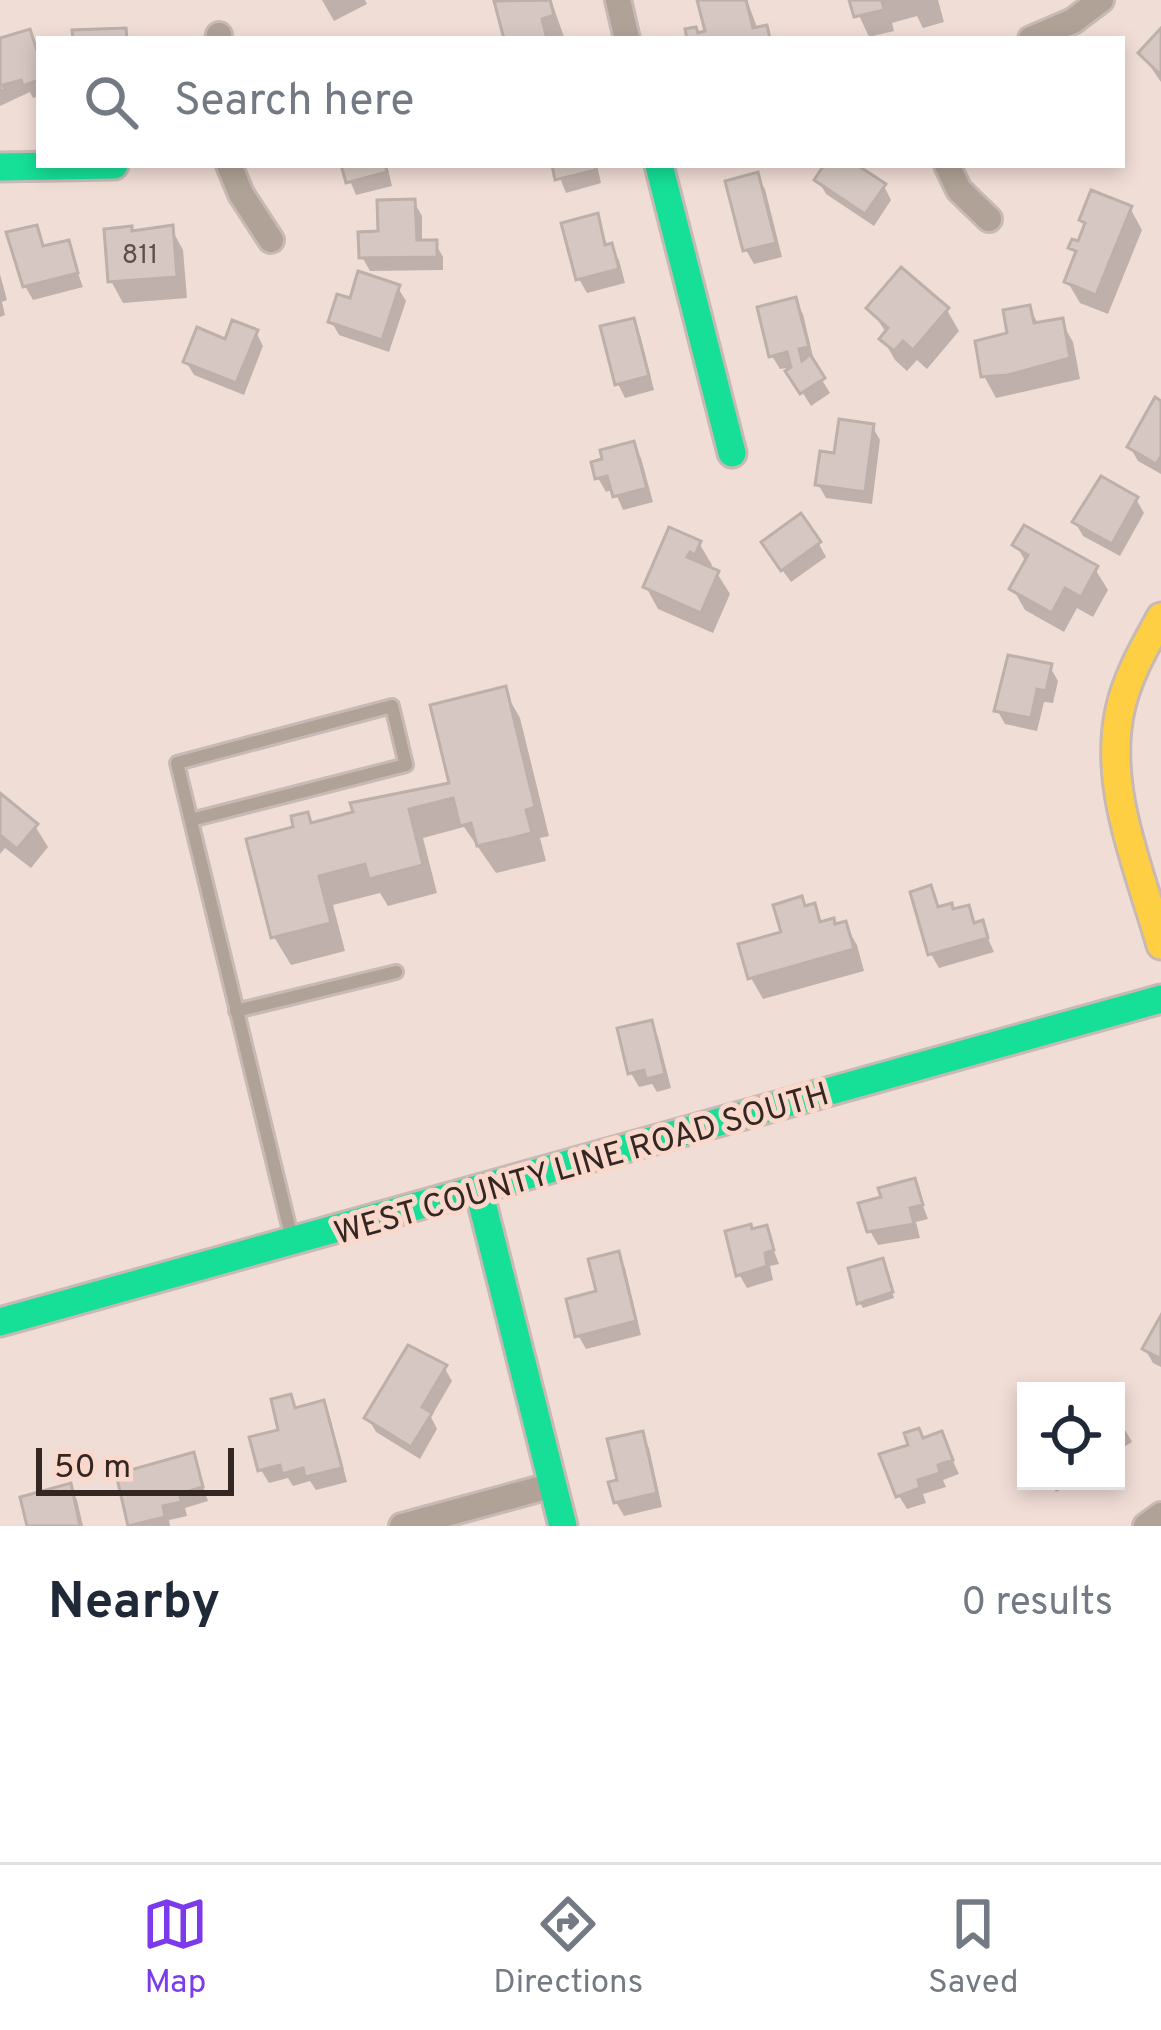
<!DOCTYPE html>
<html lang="en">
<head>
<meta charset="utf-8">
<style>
  :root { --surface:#fff; --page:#f6f6f7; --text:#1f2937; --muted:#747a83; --line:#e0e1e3; --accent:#7c3aed }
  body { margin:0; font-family:Overpass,sans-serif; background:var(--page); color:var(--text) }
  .controls { position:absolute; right:36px; bottom:36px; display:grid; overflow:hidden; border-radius:0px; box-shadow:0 6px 18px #0003 }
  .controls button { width:108px; height:108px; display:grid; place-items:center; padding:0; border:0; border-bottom:3px solid var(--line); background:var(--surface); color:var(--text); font:60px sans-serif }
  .scale { position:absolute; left:36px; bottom:30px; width:198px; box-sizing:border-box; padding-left:12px; border:6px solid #342723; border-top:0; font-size:33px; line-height:42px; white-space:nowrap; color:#342723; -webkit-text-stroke:9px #fad8cb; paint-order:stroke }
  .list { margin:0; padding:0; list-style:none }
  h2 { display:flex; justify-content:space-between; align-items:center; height:156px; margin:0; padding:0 48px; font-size:51px }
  h2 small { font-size:39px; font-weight:400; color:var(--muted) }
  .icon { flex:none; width:66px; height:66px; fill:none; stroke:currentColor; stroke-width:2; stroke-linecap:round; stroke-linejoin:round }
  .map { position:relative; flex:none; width:1161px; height:1526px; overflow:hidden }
  .search { position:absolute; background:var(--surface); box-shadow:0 6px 18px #0003; left:36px; right:36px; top:36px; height:132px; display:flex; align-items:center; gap:30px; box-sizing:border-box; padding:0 42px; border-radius:0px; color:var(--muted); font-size:45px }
  .sheet { height:336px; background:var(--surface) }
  nav { display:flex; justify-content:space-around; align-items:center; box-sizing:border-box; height:168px; border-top:3px solid var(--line); background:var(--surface); font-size:33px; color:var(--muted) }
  nav a { display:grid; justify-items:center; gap:6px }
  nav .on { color:var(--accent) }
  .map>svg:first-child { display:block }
  .shadow { fill:#0003 }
  .building { fill:#d6c7c2; stroke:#bdafa9; stroke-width:3 }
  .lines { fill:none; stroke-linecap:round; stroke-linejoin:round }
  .lane-casing { stroke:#c8b9b4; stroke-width:18 }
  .street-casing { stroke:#c8b9b4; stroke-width:30 }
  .fast-casing { stroke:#c8b9b4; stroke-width:33 }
  .slow-casing { stroke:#c8b9b4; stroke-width:33 }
  .lane { stroke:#b0a296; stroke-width:12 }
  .street { stroke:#b0a296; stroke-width:24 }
  .fast { stroke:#16e098; stroke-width:27 }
  .slow { stroke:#ffcf43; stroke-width:27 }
  .labels { text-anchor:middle; stroke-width:10; stroke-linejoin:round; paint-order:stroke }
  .number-label { font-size:27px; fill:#5c4f4b }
  .street-label { font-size:33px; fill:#342723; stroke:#fad8cb }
</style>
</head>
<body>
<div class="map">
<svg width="1161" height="1526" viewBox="0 0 1161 1526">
  <rect width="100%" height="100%" fill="#f0ddd6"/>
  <path class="shadow" d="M322,0H365L367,4L334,21Z
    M506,0H551L564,37L507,39L497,3Z
    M700,0H747L758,30L765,28L771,39H690L708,33Z
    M852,0H938L944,22L923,28L917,16L892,23L894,31L869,37Z
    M29,32L39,54V96L33,98L30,92L0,106V42Z
    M1161,32V82L1141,53Z
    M336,165H387L392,186L356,195L344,166Z
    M555,165H597L601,183L566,193Z
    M828,165H852L884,186L891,200L874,226L826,194L818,180Z
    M757,176L765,189L782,257L754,264L746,250Z
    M414,202L422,216V243H435L443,257V270L370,271L362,257Z
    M1130,208L1142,230L1108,314L1080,303L1067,281L1077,256L1072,247L1079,245L1087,227L1082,219Z
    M596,217L608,247L619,260L625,283L587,293L579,279Z
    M36,228L45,248L67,243L83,287L33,300L25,286Z
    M171,228L183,250L187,298L123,303L111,281Z
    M0,274L7,300L2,302L5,315L0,317Z
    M398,288L406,301L389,352L339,335L331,321L352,302Z
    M795,301L803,314L814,361L811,362L830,393L811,406L787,368L780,369L772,356Z
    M870,308L947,310L959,331L927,369L917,360L907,371L895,360L883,339L887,334Z
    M1029,308L1039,325L1061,321L1073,342L1080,379L996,398L984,376Z
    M632,321L640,335L654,390L625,398L618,384Z
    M256,332L263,346L244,395L194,375L186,362Z
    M1161,404V474L1138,461L1130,447Z
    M872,426L880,440L872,504L826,498L818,484L837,456Z
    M633,444L641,458L653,502L623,510L614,489L606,492L598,478Z
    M1136,499L1144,513L1120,556L1083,536L1075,522Z
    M699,543L712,565L709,570L717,573L730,594L713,633L658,609L646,587Z
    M819,544L826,557L791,582L772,556Z
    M1016,545L1095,569L1108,590L1093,617L1077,608L1064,632L1025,610L1013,589L1027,564Z
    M1050,667L1058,681L1053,703L1044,702L1037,731L1005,724L997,710Z
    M504,690L520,718L549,836L540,838L546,861L496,873L464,827L423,838L437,893L388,906L380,893L333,905L345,951L291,965L274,937L297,829L307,815L313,825L453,786Z
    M0,797L35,826L48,847L31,868L5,848L0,854Z
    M930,889L940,910L953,913L968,909L976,925L981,923L994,952L939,968L931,954L914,894Z
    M813,907L823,924H845L857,945L864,971L763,999L751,978L806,908Z
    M650,1023L658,1037L671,1088L657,1092L652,1084L639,1087L631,1073Z
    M914,1182L928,1219L916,1222L920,1238L878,1245L870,1231L884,1199Z
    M765,1228L779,1264L770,1266L773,1280L747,1288L739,1274Z
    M617,1255L625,1268L641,1335L586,1349L578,1335Z
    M885,1267L894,1298L863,1308L860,1303Z
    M1161,1324V1367L1153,1363L1145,1349Z
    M444,1367L452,1381L431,1417L437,1429L420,1459L376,1432L368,1418Z
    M290,1398L297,1410L323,1404L330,1417L347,1482L316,1490L310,1481L293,1486L288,1478L269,1483L261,1470L282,1433Z
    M1116,1414L1132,1442L1116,1452Z
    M641,1434L649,1448L662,1507L624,1516L616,1502L620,1482Z
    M941,1435L959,1474L943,1480L946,1487L923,1494L926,1503L907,1509L899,1496L923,1441Z
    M192,1456L208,1501L185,1508L187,1516L169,1520L170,1526H131L120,1476Z
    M1048,1481H1076L1056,1492Z
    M69,1487L77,1500L83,1526H30Z"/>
  <path class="building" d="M550,0L554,15L542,19L547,39H504L494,1Z
    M697,0H746L753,28L767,25L770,39H687L685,29L696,27L698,33L705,31Z
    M849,0H887L882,1L884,10L854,17Z
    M126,28L127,39H73L72,30Z
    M1161,28V75L1138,53Z
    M30,29L39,57V80L23,86L21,80L3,85L5,89L0,91V38Z
    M341,165H385L387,172L346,183Z
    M552,165H595L596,170L555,180Z
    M824,165H857L886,184L865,214L814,180Z
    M758,172L776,243L743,251L725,181Z
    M1091,190L1132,206L1096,295L1064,282L1076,251L1068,248L1072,239L1078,241L1085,223L1079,220Z
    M415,199L417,240H437V257L359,258L358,232L378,231L377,200Z
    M598,213L605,245L612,243L619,269L576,280L561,223Z
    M37,225L43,246L69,240L78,273L23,287L6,232Z
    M173,225L177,277L108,282L104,229L132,226V231Z
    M901,267L949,308L913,350L903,341L894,351L879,339L888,328L866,308Z
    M358,271L400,285L382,340L328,322L337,294L350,298Z
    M796,297L809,347L799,349L802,361L810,354L825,378L800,394L785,371L791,367L787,352L769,357L757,307Z
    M1030,305L1034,323L1063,318L1070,358L1008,375L981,377L975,341L1007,333L1003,310Z
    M634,318L649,376L615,385L600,326Z
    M232,320L258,330L236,383L183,362L197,327L225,339Z
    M1155,397L1161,401V456L1156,464L1127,447Z
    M839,419L874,424L865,492L815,485L820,451L834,453Z
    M634,441L647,488L613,497L607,476L595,479L591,462L602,459L600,450Z
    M1101,476L1138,497L1112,544L1072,522Z
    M801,513L821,542L781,571L761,542Z
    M1024,525L1098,566L1081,597L1065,588L1052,613L1009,589L1028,555L1012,545Z
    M669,527L701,541L695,555L690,552L687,557L719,571L701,613L643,587Z
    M1008,655L1052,664L1046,691L1037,689L1031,718L994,711Z
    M506,686L535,807L526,810L532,833L477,846L471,823L460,826L453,798L409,809L423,865L369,879L365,864L319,876L331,923L271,938L246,839L293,827L291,816L308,812L311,823L353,812L350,803L449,783L430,705Z
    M0,793L38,824L17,849L0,835Z
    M931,885L938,907L952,903L953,909L969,905L974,923L983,920L988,938L928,955L910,892Z
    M802,896L805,906L815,903L820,922L834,918L835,924L846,921L854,949L748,979L738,944L781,932L773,905Z
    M652,1020L665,1074L646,1079L644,1070L628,1074L617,1028Z
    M915,1178L923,1205L910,1208L914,1224L867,1232L858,1203L881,1197L878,1188Z
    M751,1224L752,1229L767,1225L774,1250L765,1253L767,1266L736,1276L725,1231Z
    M619,1251L636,1321L575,1337L566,1299L596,1291L588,1259Z
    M883,1258L893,1292L857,1304L848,1268Z
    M1161,1315V1359L1142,1349Z
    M408,1345L447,1365L422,1407L432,1413L411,1447L364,1418Z
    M291,1394L295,1408L324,1400L342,1468L305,1477L303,1468L282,1474L280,1465L258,1471L249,1437L278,1430L271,1399Z
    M919,1428L923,1438L942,1431L953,1460L938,1465L940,1473L918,1480L920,1488L896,1497L879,1454L908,1445L904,1433Z
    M643,1431L657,1493L614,1503L608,1482L617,1480L607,1439Z
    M194,1452L203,1487L179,1494L182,1502L163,1506L165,1517L128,1526L116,1474Z
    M71,1483L80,1526H27L20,1497Z"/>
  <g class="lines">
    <g class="lane-casing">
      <path id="lane" d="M191,820L406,765L392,706L177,763L291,1235
        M236,1011L396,972"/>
    </g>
    <g class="street-casing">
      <path id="street" d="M618,0L627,39
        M218,39L219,35
        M1031,39L1073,21L1101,0
        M229,165L241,194L271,240
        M947,165L959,190L989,219
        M402,1526L553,1485
        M1146,1526L1161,1515"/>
    </g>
    <g class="fast-casing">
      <path id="fast" d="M659,165L732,453
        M0,167L114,165
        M479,1191L563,1526
        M0,1322L1161,999"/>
    </g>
    <g class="slow-casing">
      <path id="slow" d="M1161,617C1145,646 1127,677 1120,710C1103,788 1140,871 1161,945"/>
    </g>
    <use href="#lane" class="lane"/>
    <use href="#street" class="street"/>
    <use href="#fast" class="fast"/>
    <use href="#slow" class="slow"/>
  </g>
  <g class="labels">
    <g class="number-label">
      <text x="140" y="263">811</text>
    </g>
    <g class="street-label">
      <text transform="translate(581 1162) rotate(-16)" y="12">WEST COUNTY LINE ROAD SOUTH</text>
    </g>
  </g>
</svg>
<div class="controls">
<button><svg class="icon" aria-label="locate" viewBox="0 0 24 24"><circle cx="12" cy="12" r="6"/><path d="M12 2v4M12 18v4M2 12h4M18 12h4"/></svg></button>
</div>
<div class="scale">50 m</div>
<div class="search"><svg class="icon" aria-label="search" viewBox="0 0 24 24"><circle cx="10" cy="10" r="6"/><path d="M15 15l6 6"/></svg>Search here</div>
</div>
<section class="sheet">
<h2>Nearby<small>0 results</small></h2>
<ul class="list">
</ul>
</section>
<nav>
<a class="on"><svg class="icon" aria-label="map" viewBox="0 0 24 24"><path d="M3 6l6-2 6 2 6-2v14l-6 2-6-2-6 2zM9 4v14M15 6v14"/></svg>Map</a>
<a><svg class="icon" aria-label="directions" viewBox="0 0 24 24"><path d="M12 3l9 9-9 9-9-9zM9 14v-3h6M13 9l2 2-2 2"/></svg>Directions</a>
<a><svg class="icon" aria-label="saved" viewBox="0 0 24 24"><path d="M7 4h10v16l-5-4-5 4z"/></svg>Saved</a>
</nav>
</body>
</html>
